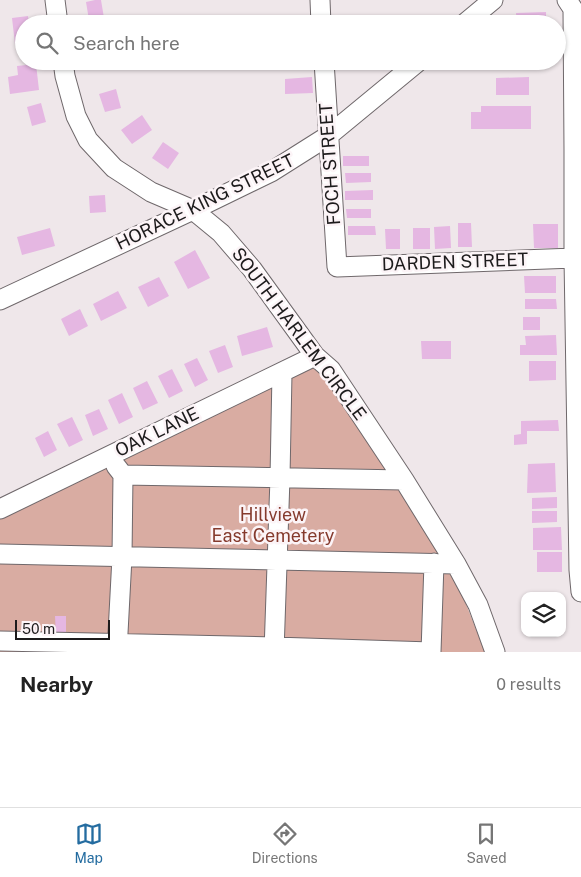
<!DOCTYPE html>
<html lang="en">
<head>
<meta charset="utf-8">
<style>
  :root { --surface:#fff; --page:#f6f6f6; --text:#222; --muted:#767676; --line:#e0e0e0; --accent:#246ca0 }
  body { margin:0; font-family:"Public Sans",sans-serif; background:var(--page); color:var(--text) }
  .controls { position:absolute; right:15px; bottom:15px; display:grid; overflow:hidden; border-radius:10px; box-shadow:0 1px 4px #0004 }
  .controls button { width:45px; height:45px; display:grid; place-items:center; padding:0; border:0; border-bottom:1px solid var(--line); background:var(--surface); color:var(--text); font:25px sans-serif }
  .scale { position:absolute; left:15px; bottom:12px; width:95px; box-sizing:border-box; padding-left:5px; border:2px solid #1d1b1c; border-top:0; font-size:14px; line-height:18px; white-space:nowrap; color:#1d1b1c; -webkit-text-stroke:4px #fcf4f7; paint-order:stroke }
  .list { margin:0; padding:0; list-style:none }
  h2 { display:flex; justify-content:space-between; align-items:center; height:65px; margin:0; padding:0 20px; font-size:21px }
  h2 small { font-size:16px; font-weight:400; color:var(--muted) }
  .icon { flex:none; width:28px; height:28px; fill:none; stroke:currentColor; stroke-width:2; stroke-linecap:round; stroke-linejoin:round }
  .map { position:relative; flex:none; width:581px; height:652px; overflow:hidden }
  .search { position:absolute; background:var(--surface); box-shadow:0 1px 4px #0004; left:15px; right:15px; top:15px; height:55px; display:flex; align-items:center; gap:12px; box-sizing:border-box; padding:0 18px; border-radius:28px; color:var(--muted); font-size:19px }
  .sheet { height:155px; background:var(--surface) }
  nav { display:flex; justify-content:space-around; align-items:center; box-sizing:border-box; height:70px; border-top:1px solid var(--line); background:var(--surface); font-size:14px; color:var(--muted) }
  nav a { display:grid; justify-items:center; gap:2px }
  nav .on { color:var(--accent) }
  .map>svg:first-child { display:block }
  .green { fill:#d9aca2 }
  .building { fill:#e5b7e2 }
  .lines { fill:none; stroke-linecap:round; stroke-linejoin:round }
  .minor-casing { stroke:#6f686b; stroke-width:21 }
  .minor { stroke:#fff; stroke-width:19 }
  .labels { text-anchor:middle; stroke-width:5; stroke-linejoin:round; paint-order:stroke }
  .street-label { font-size:18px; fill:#1d1b1c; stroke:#fcf4f7 }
  .park-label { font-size:18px; fill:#853a2d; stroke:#fcf4f7 }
</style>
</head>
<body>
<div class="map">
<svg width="581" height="652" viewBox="0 0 581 652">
  <rect width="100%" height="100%" fill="#efe7ea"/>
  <path class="green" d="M313,366L324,374L440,551L462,594L485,652H0V517Z"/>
  <path class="building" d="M95,0H101L104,18L89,20L86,2Z
    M546,12V24H517L516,13Z
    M28,16L29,24H24V43L15,44L12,18Z
    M346,16H365V24H346Z
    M36,64L39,90L10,94L8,77L18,75L17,66Z
    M312,77L313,93L285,94V79Z
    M529,77V95H496V78Z
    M116,89L121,108L105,112L99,94Z
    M41,103L46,122L32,126L27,107Z
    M481,106H531V129H471V112H481Z
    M142,115L152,130L132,144L121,130Z
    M163,142L179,153L168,169L152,158Z
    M343,156H369V166H343Z
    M345,173H371V182L346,183Z
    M373,190V200H345V191Z
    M105,195L106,212L90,213L89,196Z
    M346,209H371V218H347Z
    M458,223H471L472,247H458Z
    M533,224H558V248H534Z
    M348,226H375L376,235H348Z
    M450,226L451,248L435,249L434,227Z
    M50,228L55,246L22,255L17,237Z
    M413,228H430V249H413Z
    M385,229H400V249H386Z
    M195,250L210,278L188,289L174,262Z
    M524,276H556V293H525Z
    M159,277L169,296L148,307L138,287Z
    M118,291L127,308L101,321L93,304Z
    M525,299H556L557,309H525Z
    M80,309L88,326L69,336L61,319Z
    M523,317H540V330H523Z
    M267,327L273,347L242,356L237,336Z
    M556,335L557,355H520V345H526L525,336Z
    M421,341H451V359H422Z
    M225,345L233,367L218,373L209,351Z
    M197,358L208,380L195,387L184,364Z
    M529,361H556V380L529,381Z
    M172,369L183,391L169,398L158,376Z
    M147,381L158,403L143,410L133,388Z
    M122,393L133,417L119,424L108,400Z
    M99,409L108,429L93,436L85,415Z
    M72,417L83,440L69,447L57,424Z
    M558,420L559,431H527V444L514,445V435L521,434V421Z
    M48,431L57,450L44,457L35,438Z
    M555,463L556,492L527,493L528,464Z
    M557,497V508L532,509V498Z
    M532,511H557V522L532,523Z
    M561,527L562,550H533V528Z
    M537,552H562V572H537Z
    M55,616H66V637H56Z"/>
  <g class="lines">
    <g class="minor-casing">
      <path id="minor" d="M55,0L58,24
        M320,0L321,24
        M567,0L573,9L574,150V258L579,570L581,592
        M464,24L493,0
        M63,61L65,76L76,116L88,140L114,168L151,192L193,210L221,233L252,269L315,356L331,370L404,480L456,564L478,605L495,652
        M324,61L337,267L574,258
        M0,300L193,210L271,172L328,136L419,61
        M116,466L123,475L122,557L117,652
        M123,475L404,480
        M0,509L315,356
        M0,554L456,564
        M0,641L274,647L431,652
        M274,652L280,478L282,373
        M431,652L434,563"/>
    </g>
    <use href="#minor" class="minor"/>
  </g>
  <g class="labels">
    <g class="street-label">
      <text transform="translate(330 164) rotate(-94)" y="6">FOCH STREET</text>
      <text transform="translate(205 202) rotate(-26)" y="6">HORACE KING STREET</text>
      <text transform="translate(455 262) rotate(-2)" y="6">DARDEN STREET</text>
      <text transform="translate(299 334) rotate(53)" y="6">SOUTH HARLEM CIRCLE</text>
      <text transform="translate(157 432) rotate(-26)" y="6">OAK LANE</text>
    </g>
    <g class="park-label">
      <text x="273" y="521">Hillview<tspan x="273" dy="21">East Cemetery</tspan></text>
    </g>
  </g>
</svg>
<div class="controls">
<button><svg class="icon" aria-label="layers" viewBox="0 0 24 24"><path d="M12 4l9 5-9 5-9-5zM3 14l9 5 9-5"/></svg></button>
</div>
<div class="scale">50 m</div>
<div class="search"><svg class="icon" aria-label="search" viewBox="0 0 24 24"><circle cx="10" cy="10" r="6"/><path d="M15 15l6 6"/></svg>Search here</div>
</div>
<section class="sheet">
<h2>Nearby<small>0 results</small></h2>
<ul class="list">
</ul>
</section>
<nav>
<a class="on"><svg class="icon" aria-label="map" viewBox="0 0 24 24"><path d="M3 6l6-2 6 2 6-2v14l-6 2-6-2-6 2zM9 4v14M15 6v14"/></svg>Map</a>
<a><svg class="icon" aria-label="directions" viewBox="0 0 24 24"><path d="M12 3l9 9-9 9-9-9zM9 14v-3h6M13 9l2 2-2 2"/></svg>Directions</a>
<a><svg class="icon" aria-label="saved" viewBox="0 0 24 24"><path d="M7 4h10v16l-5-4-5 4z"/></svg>Saved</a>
</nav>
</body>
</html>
